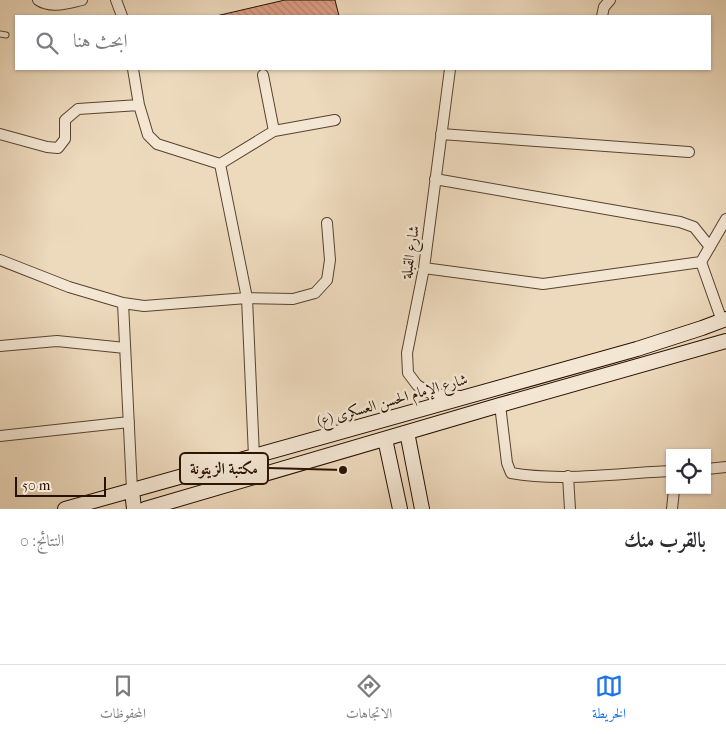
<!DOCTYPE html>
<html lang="ar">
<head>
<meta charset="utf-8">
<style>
  :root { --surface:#fff; --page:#f7f7f7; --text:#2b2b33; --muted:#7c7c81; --line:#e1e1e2; --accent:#1a73e8 }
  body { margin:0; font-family:"IM FELL French Canon",Amiri,serif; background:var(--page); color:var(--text); direction:rtl }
  .controls { position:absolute; right:15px; bottom:15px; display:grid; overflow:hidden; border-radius:0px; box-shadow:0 1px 4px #0004 }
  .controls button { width:45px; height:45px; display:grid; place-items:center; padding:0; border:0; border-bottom:1px solid var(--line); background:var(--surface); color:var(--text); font:25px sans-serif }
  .scale { position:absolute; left:15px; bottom:12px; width:91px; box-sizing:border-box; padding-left:5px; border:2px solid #271100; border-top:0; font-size:14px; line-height:18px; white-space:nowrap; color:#271100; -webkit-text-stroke:4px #f3e6d3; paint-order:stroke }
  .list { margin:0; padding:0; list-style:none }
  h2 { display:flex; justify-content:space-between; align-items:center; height:65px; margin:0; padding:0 20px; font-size:21px }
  h2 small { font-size:16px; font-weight:400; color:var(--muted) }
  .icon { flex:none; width:28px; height:28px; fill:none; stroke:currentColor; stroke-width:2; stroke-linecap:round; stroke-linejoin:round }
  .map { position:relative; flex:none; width:726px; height:509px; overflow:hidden; direction:ltr }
  .search { position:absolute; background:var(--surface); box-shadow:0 1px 4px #0004; left:15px; right:15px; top:15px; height:55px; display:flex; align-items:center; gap:12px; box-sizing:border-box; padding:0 18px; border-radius:0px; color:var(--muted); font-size:19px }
  .sheet { height:155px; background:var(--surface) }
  nav { display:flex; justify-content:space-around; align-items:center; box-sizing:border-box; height:70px; border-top:1px solid var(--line); background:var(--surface); font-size:14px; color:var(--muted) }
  nav a { display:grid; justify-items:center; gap:2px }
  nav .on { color:var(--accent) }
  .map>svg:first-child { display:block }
  .building { fill:url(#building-back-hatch); stroke:#271100 }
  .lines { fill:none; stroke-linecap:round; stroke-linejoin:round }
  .lane-casing { stroke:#58432f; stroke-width:7 }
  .street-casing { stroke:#58432f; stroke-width:12 }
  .secondary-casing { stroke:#271100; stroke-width:16 }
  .lane { stroke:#f3e6d3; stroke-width:5 }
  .street { stroke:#f3e6d3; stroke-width:10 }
  .secondary { stroke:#f3e6d3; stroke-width:14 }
  .labels { text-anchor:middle; stroke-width:5; stroke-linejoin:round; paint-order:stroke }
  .street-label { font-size:15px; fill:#271100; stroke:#f3e6d3 }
  .leader { fill:none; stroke:#271100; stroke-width:2 }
  .callout-dot { fill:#271100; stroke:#f3e6d3; stroke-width:2 }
  .callout { fill:#f3e6d3; stroke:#271100; stroke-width:2 }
  .callout-label { font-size:16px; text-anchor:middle; font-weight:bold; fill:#271100 }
</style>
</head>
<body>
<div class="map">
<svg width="726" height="509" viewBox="0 0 726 509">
  <defs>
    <pattern id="building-back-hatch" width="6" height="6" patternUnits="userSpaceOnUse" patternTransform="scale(1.25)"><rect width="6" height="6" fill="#da9c82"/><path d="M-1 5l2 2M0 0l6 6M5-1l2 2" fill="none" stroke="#bb856e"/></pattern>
  </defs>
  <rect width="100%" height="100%" fill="#edd9bc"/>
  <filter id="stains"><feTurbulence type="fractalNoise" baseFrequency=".004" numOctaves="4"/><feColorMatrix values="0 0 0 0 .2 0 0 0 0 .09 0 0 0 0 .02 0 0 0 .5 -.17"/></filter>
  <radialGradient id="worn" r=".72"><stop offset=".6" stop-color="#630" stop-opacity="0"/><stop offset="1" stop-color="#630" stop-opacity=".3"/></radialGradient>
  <path class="building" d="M285,0H335L339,16H216Z"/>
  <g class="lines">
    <g class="lane-casing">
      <path id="lane" d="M0,34L6,35"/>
    </g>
    <g class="street-casing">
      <path id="street" d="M38,0C51,9 68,3 82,0
        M116,0L122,16
        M602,16L604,7L610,0
        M133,69L139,105L148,135L157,144L220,164L274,131L335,120
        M450,69L424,268L407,353L408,373L417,385L432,394L460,396
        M263,75L274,131
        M0,134L47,147L58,148L65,139V120L78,109L139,105
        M441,134L689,152
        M220,164L247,298L254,456
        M435,179L680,222L694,227L710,247
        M0,260L69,287L123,303L144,306L247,298L293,299L315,293L327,280L330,260L327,223
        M424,268L543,284L701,262
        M123,303L132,490
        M722,321L701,262L726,219
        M0,346L57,341L125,348
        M500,405L507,463L511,473C561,482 619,473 670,471
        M0,436L129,422
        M707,469L726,467
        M568,476L570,509
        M672,509L674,490"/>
    </g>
    <g class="secondary-casing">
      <path id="secondary" d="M407,432L422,509
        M385,439L400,509
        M132,490L134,509
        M65,509L637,349L702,328L726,319
        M145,509L500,405L726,341"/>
    </g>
    <use href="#lane" class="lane"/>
    <use href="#street" class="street"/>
    <use href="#secondary" class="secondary"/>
  </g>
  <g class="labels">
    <g class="street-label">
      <text transform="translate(410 252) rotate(-81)" y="5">شارع القبلة</text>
      <text transform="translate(392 400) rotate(-16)" y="5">شارع الإمام الحسن العسکری (ع)</text>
    </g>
  </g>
  <path class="leader" d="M343 470L268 468"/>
  <circle class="callout-dot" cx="343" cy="470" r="5"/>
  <rect class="callout" x="180" y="453" width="88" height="31" rx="5"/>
  <g class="callout-label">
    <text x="224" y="474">مكتبة الزيتونة</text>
  </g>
  <rect width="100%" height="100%" filter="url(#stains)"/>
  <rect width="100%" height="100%" fill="url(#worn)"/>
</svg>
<div class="controls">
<button><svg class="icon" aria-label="locate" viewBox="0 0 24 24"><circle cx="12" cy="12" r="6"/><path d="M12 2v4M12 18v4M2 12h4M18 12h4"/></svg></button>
</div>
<div class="scale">50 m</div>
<div class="search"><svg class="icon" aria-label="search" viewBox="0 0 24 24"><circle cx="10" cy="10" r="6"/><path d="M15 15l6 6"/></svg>ابحث هنا</div>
</div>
<section class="sheet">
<h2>بالقرب منك<small>النتائج: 0</small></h2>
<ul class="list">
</ul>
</section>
<nav>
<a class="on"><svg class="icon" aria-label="map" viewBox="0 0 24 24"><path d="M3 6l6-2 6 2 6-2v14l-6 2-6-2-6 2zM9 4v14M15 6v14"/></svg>الخريطة</a>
<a><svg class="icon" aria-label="directions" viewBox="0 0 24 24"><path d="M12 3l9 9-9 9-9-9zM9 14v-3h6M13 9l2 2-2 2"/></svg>الاتجاهات</a>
<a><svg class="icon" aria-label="saved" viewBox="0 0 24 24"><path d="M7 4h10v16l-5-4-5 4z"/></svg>المحفوظات</a>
</nav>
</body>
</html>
